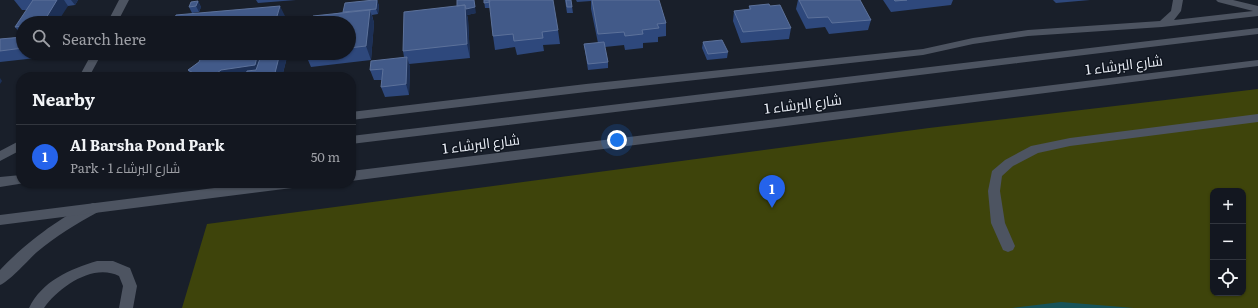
<!DOCTYPE html>
<html lang="en">
<head>
<meta charset="utf-8">
<style>
  :root { --surface:#131720; --page:#20242d; --text:#f1f3f6; --muted:#9d9fa5; --line:#32363e; --accent:#2563eb }
  body { margin:0; font-family:Literata,Cairo,serif; background:var(--page); color:var(--text) }
  .controls { position:absolute; right:12px; bottom:12px; display:grid; overflow:hidden; border-radius:8px; box-shadow:0 1px 3px #0004 }
  .controls button { width:36px; height:36px; display:grid; place-items:center; padding:0; border:0; border-bottom:1px solid var(--line); background:var(--surface); color:var(--text); font:20px sans-serif }
  .you { position:absolute; left:617px; top:140px; width:14px; height:14px; margin:-10px; border:3px solid #fff; border-radius:50%; background:#1a73e8; box-shadow:0 0 0 6px #1a73e833 }
  .badge { display:grid; place-items:center; width:26px; height:26px; border-radius:50%; background:var(--accent); color:#fff; font-size:13px; font-weight:700 }
  .pin { position:absolute; translate:-50% -33px; filter:drop-shadow(0 1px 2px #0008) }
  .pin::after { content:''; position:absolute; top:21px; width:14px; height:12px; background:inherit; clip-path:polygon(0 0,100% 0,50% 100%) }
  .list { margin:0; padding:0; list-style:none }
  h2 { display:flex; justify-content:space-between; align-items:center; height:52px; margin:0; padding:0 16px; font-size:17px }
  h2 small { font-size:13px; font-weight:400; color:var(--muted) }
  .list li { display:grid; grid-template-columns:26px 1fr auto; gap:12px; align-items:center; box-sizing:border-box; height:64px; padding:0 16px; border-top:1px solid var(--line) }
  .list b { display:block; font-size:15px; white-space:nowrap }
  .list p { margin:0; font-size:13px; white-space:nowrap; color:var(--muted) }
  .list em { font-size:13px; font-style:normal; color:var(--muted) }
  .icon { flex:none; width:22px; height:22px; fill:none; stroke:currentColor; stroke-width:2; stroke-linecap:round; stroke-linejoin:round }
  .map { position:relative; flex:none; width:1258px; height:308px; overflow:hidden }
  .search { position:absolute; background:var(--surface); box-shadow:0 1px 3px #0004; left:16px; top:16px; width:340px; height:44px; display:flex; align-items:center; gap:10px; box-sizing:border-box; padding:0 14px; border-radius:22px; color:var(--muted); font-size:15px }
  .panel { position:absolute; background:var(--surface); box-shadow:0 1px 3px #0004; left:16px; top:72px; width:340px; height:116px; border-radius:16px }
  .map>svg:first-child { display:block }
  .green { fill:#3e440b; fill-rule:evenodd }
  .water { fill:#17535a }
  .lines { fill:none; stroke-linecap:round; stroke-linejoin:round }
  .lane { fill:#4d5461; fill-rule:evenodd }
  .street { fill:#4d5461; fill-rule:evenodd }
  .secondary { fill:#4d5461; fill-rule:evenodd }
  .wall { fill:#2e487c }
  .shaded-wall { fill:#1d3056 }
  .building { fill:#425a89; stroke:#5c719a }
  .labels { text-anchor:middle; stroke-width:3; stroke-linejoin:round; paint-order:stroke }
  .street-label { font-size:14px; fill:#e9edf5; stroke:#101620 }
</style>
</head>
<body>
<div class="map">
<svg width="1258" height="308" viewBox="0 0 1258 308">
  <rect width="100%" height="100%" fill="#191f2a"/>
  <path class="green" d="M1258,89V308H182L207,224L929,128ZM1213,191H1243V293H1213Z"/>
  <path class="water" d="M1061,302L1134,308H1012Z"/>
  <g class="lines">
    <path class="lane" d="M93,203L98,204L99,208L98,212C76,224 56,236 37,252C28,260 10,281 0,285V270C21,247 64,213 93,203Z
      M97,261H113L130,268L137,286L133,308H119L123,286L119,276C93,263 59,287 44,308H29C42,281 70,269 97,261Z"/>
    <path class="street" d="M119,0H129L117,23H107Z
      M1173,0H1183L1181,11L1174,20L1253,11L1218,2L1216,0H1233L1258,6V16L1162,27L1028,36L973,44L923,55L586,92L351,120V112L586,84L923,49L973,38L1028,30L1160,21L1171,11Z
      M92,53H102L89,77H79Z
      M1258,114V122L1070,146L1038,153L1013,166L1002,176L1000,191L1005,223L1015,246L1013,250L1008,252L1003,250L991,223L988,191L992,171L1005,160L1031,146L1070,138Z
      M21,140V150L0,161V151Z"/>
    <path class="secondary" d="M1258,28V34L351,144V136Z
      M1258,60V66L351,181V171Z
      M21,175V183H25L0,187V177Z
      M254,183H298L296,186L292,188L0,225V215Z"/>
  </g>
  <path class="wall" d="M14,0H78L75,5L68,6L23,23V53H48L45,57L0,62V39L23,37L15,27L27,10H22Z
    M256,0H296L258,3Z
    M377,0L379,6L378,14L372,15L374,23L371,60L311,67L305,53H349V23L312,18L343,12Z
    M484,0L558,30L560,44L543,45L544,51L517,55L515,47L495,50L493,36L490,8H485Z
    M565,0H571L573,13H567Z
    M576,0H659L666,23V36L658,37V42L643,43V48L625,50L624,45L605,47L608,62V68L588,70L584,44L598,43L591,9V1L577,2Z
    M798,0H860L871,20L868,30L829,34L825,27L806,29L796,9Z
    M883,0H953L951,5L891,12Z
    M1053,0H1090L1056,3Z
    M198,1L201,7L199,12L192,13L189,7Z
    M749,6H770L791,28L789,39L741,43L733,21L734,11L749,9Z
    M404,12L476,13L467,15L468,19L470,58L409,64L410,67L409,95L385,97L381,87L382,80H374L370,70L404,57L403,51Z
    M703,42L728,52L727,58L707,60L702,48Z
    M203,53H288L282,77H192L188,70L199,62Z"/>
  <path class="shaded-wall" d="M57,0H64L68,6L57,23H43Z
    M71,0H78L75,5Z
    M377,0L379,6L378,14L376,9Z
    M474,0L476,13L467,15L468,19L470,58L467,44L458,10Z
    M198,1L201,7L199,12L196,6Z
    M280,6L285,16L283,23H275Z
    M370,10L374,23L371,60L366,46Z
    M41,53H48L45,57Z
    M258,53H267L262,77H212L221,70Z
    M280,53H288L282,77H274Z
    M407,57L410,67L409,95L406,84Z
    M0,78L2,81L0,84Z"/>
  <path class="building" d="M33,0H57L43,23H23V26L15,27Z
    M374,0H377L376,9L343,12L345,3Z
    M457,0H474L475,7L466,9L465,5L457,6Z
    M484,0H489L490,2L484,3Z
    M489,0H553L558,30L542,32L543,38L514,41L513,34L493,36Z
    M566,0H571L572,7H567Z
    M592,0H659L666,23L657,24L659,28L642,30L643,34L625,36L624,32L598,34Z
    M799,0H860L871,20L832,23L828,17L808,18Z
    M894,0H907L895,1Z
    M198,1L196,6L189,7L191,2Z
    M769,4L770,6L780,5L791,28L743,32L734,11L751,9L749,6Z
    M465,5L467,44L403,51L404,12Z
    M280,6L275,23H173L176,15Z
    M370,10L366,46L349,48V23H311L313,16Z
    M312,18L311,23H294L295,20Z
    M23,37V48L0,51V39Z
    M722,40L728,52L708,54L703,42Z
    M604,42L608,62L588,64L584,44Z
    M203,53H258L255,65L221,70L212,77H201L188,70L199,62Z
    M262,53H280L274,77H245L247,71L256,70Z
    M407,57L406,84L381,87L383,69L370,70L371,61Z"/>
  <g class="labels">
    <g class="street-label">
      <text transform="translate(1124 65) rotate(-7)" y="5">شارع البرشاء 1</text>
      <text transform="translate(803 104) rotate(-7)" y="5">شارع البرشاء 1</text>
      <text transform="translate(481 144) rotate(-7)" y="5">شارع البرشاء 1</text>
    </g>
  </g>
</svg>
<div class="controls">
<button>+</button>
<button>−</button>
<button><svg class="icon" aria-label="locate" viewBox="0 0 24 24"><circle cx="12" cy="12" r="6"/><path d="M12 2v4M12 18v4M2 12h4M18 12h4"/></svg></button>
</div>
<div class="you"></div>
<div class="pin badge" style="left:772px;top:208px">1</div>
<div class="search"><svg class="icon" aria-label="search" viewBox="0 0 24 24"><circle cx="10" cy="10" r="6"/><path d="M15 15l6 6"/></svg>Search here</div>
<section class="panel">
<h2>Nearby<small></small></h2>
<ul class="list">
<li><span class="badge">1</span><div><b>Al Barsha Pond Park</b><p>Park · شارع البرشاء 1</p></div><em>50 m</em></li>
</ul>
</section>
</div>
</body>
</html>
